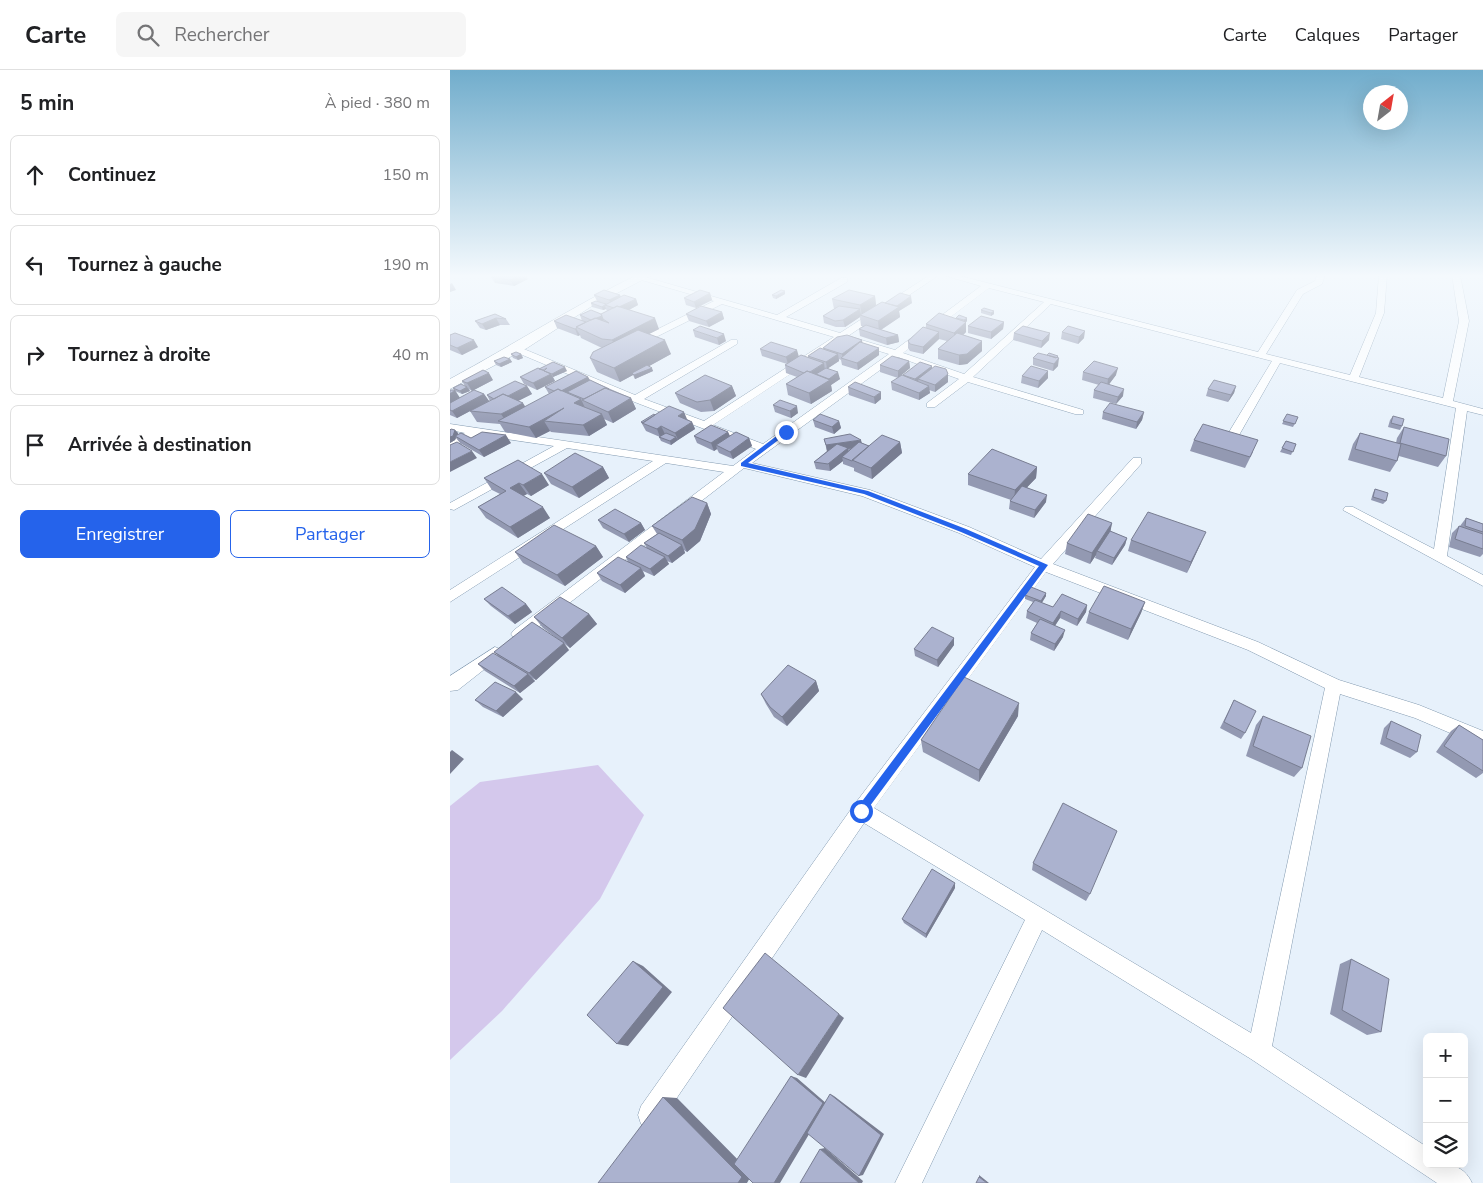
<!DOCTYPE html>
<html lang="fr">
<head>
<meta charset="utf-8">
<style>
  :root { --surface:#fff; --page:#f6f6f6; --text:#202124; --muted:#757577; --line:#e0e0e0; --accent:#2563eb }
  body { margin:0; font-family:"Nunito Sans",sans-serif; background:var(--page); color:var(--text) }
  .controls { position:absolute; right:15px; bottom:15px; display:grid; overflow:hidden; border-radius:8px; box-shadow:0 5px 20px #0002 }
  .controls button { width:45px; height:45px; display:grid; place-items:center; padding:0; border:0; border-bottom:1px solid var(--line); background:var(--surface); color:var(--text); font:25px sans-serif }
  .compass { position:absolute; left:913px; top:15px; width:45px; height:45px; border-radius:50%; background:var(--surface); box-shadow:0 5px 20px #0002; rotate:31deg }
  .stop { position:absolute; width:15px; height:15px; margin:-11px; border:4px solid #2563eb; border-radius:50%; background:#fff }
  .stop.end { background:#2563eb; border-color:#fff; box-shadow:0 1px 5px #0008 }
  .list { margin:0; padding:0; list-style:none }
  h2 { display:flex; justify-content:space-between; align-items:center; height:65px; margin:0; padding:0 20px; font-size:21px }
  h2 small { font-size:16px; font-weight:400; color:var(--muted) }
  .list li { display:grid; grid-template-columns:32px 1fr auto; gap:15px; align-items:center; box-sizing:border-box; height:80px; margin:0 10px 10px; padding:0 10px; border:1px solid var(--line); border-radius:8px }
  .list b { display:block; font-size:19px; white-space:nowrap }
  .list em { font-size:16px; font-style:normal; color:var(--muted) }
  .actions { display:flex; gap:10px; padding:15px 20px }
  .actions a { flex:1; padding:11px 0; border:1px solid var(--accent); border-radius:8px; text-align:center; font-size:18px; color:var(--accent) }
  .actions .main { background:var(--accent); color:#fff }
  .icon { flex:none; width:28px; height:28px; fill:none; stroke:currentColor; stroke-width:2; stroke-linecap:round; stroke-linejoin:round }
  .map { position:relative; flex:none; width:1033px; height:1113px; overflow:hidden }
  header { display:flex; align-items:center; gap:30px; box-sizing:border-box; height:70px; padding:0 25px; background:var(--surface); border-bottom:1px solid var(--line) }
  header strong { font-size:24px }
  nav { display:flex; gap:28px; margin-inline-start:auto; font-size:18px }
  .search { width:350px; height:45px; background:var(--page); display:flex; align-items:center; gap:12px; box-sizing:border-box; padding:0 18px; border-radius:8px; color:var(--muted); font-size:19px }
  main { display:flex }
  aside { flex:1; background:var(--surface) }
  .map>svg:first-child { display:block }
  .green { fill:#d4c8ec }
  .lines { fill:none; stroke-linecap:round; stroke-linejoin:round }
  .street-casing { stroke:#839ab0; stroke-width:1 }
  .secondary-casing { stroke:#839ab0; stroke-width:1 }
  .street { fill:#fff; fill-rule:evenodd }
  .secondary { fill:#fff; fill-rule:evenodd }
  .wall { fill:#9399b2 }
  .shaded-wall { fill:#787d91 }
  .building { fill:#abb2cf; stroke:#787d91 }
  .route { fill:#2563eb }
</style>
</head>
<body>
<header>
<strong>Carte</strong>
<div class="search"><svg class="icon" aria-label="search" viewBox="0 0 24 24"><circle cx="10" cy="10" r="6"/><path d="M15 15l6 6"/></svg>Rechercher</div>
<nav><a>Carte</a><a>Calques</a><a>Partager</a></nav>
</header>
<main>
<aside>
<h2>5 min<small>À pied · 380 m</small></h2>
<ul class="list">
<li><svg class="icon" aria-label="ahead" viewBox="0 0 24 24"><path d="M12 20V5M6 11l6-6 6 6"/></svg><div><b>Continuez</b></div><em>150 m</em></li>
<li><svg class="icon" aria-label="left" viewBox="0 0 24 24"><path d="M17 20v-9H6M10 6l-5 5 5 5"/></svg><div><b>Tournez à gauche</b></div><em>190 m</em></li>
<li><svg class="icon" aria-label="right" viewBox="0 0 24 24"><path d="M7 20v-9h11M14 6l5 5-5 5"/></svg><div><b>Tournez à droite</b></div><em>40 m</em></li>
<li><svg class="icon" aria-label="arrive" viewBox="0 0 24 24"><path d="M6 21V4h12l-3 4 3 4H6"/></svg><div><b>Arrivée à destination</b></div></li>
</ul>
<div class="actions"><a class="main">Enregistrer</a><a>Partager</a></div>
</aside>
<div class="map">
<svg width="1033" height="1113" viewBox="0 0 1033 1113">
  <rect width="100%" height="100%" fill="#e7f1fb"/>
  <path class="green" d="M148,695L194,745L150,829L52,941L0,990V736L30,712Z"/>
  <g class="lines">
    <g class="street-casing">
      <path id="street" d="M188,205L327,245L391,208H397V212L336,247L390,263L480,205H489L398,266L445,280L531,216L493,205H506L808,282L847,220L865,211L867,205H875L872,214L853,224L816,284L900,305L926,243L929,205H937L934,243L909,307L993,328L1009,251L1002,205H1010L1019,251L1003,331L1033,339V345L1017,341L997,486L1033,505V516L893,440L895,437H903L984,479L1006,338L830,293L788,367L782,370L778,369L776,367L822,291L601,234L523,307L633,340V344H625L518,312L485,337H477V333L509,309L448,287L302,393L420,420L519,457L591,489L683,388H691V394L603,494L808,572L889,610L969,635L1033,661V677L965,648L890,624L822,976L977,1077V1094C996,1094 1013,1093 1022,1113H987L801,989L592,860L472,1113H445L575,850L414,753L209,1054L200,1057L191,1054L188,1045L191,1036L404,735L585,497L509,463L412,426L294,398L74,568H64L61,564L64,560L274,402L216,393L0,532V520L203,391L117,378L4,440L0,439V433L104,376L28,365L0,378V370L15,363L0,360V354L283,396L306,379L182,331L63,281V277H69L185,325L281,270H287V274L194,329L254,351L384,267L272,234L188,276H182V272L264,231L188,209ZM539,218L594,232L514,304L453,283ZM392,270L439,284L313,374L263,355ZM596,502L798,580L875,618L801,963L424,738Z
        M45,577L50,579L53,583L50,587L8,620L0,621V606Z"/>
    </g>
    <g class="secondary-casing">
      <path id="secondary" d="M187,205H202L142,236L77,278L0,319V309C63,275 123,236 187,205Z"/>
    </g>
    <use href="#street" class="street"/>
    <use href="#secondary" class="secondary"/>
  </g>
  <path class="wall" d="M45,205H75L78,209L64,216L45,213L41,207Z
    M260,223L262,230L246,238L236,235L234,228Z
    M335,224L326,229L323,228L322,225Z
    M144,225H170L171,227L186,229L188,235L179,240L209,259L199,264L221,284L199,296L203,301L185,309L183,305L170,312L147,302L140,288L152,278L131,268L130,265L128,266L107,258L104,251H132L130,245L151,244L157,241L156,239L153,240L142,237L141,233L147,231Z
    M425,226L426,235L435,233H462L449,241L450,247L431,260L448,265L449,272L437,275L410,266L409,259L413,256H411L410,247L395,257H386L374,253L373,246L384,239L382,229Z
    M531,240L544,244L541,246L531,243Z
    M272,242L274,249L259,257L239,251L236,244Z
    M45,244L56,249L60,255H50L36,260L30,258L25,251Z
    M506,248L517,251L516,252V262L513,265L532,271V281L517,294L509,295L488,289V279L497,271L489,269L473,284L460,281L458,278V271L476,258V254L506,249Z
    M554,252L553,259L541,269L518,263V256Z
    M243,260L276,271L269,275L245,267Z
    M612,262L634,268L628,274L611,269Z
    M564,263L599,270L591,278L563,270Z
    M0,265L28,277L12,285L0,280Z
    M412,273L429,285L408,300L392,295L391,290L389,289V291L378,298L390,309L381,315L382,321L361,334L338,325L336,314L347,307L336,303L335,295L337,294L312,286L310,279L349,287L358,288V286L374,279L373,278Z
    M61,284H71L73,288L68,290L63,288Z
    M597,285L608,286V296L603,301L583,295V288Z
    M60,289L62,292L51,297L46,295L44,291Z
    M459,291L460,298L448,308L453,306V305L482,296V298L498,312L485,322L479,320L480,323L469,330L442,320L441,312L448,308L430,302V295Z
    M117,301L103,307L105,311L87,320L74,314L70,307Z
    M598,301V308L588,318L571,313L572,306Z
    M633,302L666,305L659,314L673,326L666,334L643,328L644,320L649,315L632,310Z
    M138,307L140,310L181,328L186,339L163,353L154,349L157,355L139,366L101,362L100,361L86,368L55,362L50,354L27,352L20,341L7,348L0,345V320L10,328L34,324L39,331H40L37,325L77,316L82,324L68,331L75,337L99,324L95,317Z
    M43,310L22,321L19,319L20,321L12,324L5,321L3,318L15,316L12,311Z
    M282,316L286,326L264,341L251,342L230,333L225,323Z
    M786,316L784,323L778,332L756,326L758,319Z
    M398,317L431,329L425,334L399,325Z
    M323,335L348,343L341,348L325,342Z
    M653,342H694L692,350L686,359L652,349Z
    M837,344L848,347L843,357L832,354Z
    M943,346L952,356L950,360L938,357L940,350Z
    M237,349L242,352L245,359L228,370L221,375L211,371L209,367H210L196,361L191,352Z
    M363,350L389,351L391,358L384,364L365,357Z
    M954,357L996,386L988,397L949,386L947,391L940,402L898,390L903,374L910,363L946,373L947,368Z
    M0,360H5L8,363V365L21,368L61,373L34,387L10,373L6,368L5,370L0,373Z
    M278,362L280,366L299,368L302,376L283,389L269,383L267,379L264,381L247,373L244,366Z
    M374,369L412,373L419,376L450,372L452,383L422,409L404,401V398L393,394V391L380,401L366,399L364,392L377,381Z
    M744,370L803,382L795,398L740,381Z
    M836,371L846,374L841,385L830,382Z
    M153,397L159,408L129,428L101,414L94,403Z
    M587,397L586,408L577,417L596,432L584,448L559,439L560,431L561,430L518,415V404Z
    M34,408L99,415L81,426L77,424L73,426L100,448L68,468L36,448L28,437L50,424L42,420Z
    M925,419L936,431L933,434L921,430L923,423Z
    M257,433L261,444L250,471L237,482L234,480L235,483L222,493L217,491L219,494L204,506L193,501L195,506L175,523L152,511L147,503L178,492L176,487L197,478L194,473L207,464L202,456Z
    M1016,448L1033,454V484L1030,487L999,477L1002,463L1009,456H1010Z
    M148,450L191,453L195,460L179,472L153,458Z
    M662,453L660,461L677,468L675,475L662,495L645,488L646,485L640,494L615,484L617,473Z
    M681,470L751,473L737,503L678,481Z
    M146,476L153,487L115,516L73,493L65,482Z
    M575,525L596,526L592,533L603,537L637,535L636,542L627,556L610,548L605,556L613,567L604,581L580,570L581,563L587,553L576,548L577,541L583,532L575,529Z
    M34,529L76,534L82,542L65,554L41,536Z
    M695,532L691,543L678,570L636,553L639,542Z
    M139,544L147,554L120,578L93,558L84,547Z
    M504,568V575L488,597L465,586L464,579Z
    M119,580L86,610L82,608L85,611L70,623L35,601L28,594L49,587L44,582Z
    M366,611L369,621L337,656L324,647L316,634L311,624Z
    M73,629L53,647L33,637L25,630Z
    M784,630L795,663L791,669L770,658Z
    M568,646L529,712L473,682L471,670Z
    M813,646L852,698L844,707L796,686L806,655Z
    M941,651L967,682L960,688L930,674L934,658Z
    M1009,655L1033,670V703L1026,708L986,682L1001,661Z
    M583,793L640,824L636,831L582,800Z
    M505,818L476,868L454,853L452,849Z
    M901,889L931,962L917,965L880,944L890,894Z"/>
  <path class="shaded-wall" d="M70,205H75L78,209L64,216L60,210Z
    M2,213L6,220L0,222V214Z
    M335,221V224L326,229V226Z
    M260,223L262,230L246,238L244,232Z
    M170,225L172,231L162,236L159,230Z
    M425,226L426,236L412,246L410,235Z
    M461,226L462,233L449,241L450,247L429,261L428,251L445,237Z
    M186,229L188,235L169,245L166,238Z
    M155,236L156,239L153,240L152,237Z
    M410,239L411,246L410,245V247L395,257L393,250Z
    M544,241V244L541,246V243Z
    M272,242L274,249L259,257L256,251Z
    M153,245V249L154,253L141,250Z
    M46,248L50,255L36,260L32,254Z
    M205,248L209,259L167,280L162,270Z
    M517,248V251L516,252V262L504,274V263L514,253V250Z
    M554,252L553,259L541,269V262Z
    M126,258L130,265L128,266L125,259Z
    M635,261L634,268L628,274L629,267Z
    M489,262V269L473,284V277Z
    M600,263L599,270L591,278L592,271Z
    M274,264L276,271L269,275L267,268Z
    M448,265L449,272L437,275L436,268Z
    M24,270L28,277L12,285L7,278Z
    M215,270L221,284L183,305L182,303L183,305L170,312L164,298Z
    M412,270L413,277L393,289L392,284Z
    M532,271V281L517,294L509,295V285Z
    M429,278V285L408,300L407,293Z
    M347,280L349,287L338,294L336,287Z
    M71,284L73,288L68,290L66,287Z
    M388,284L389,291L377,299L376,292Z
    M608,286L607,290L609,288L608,296L603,301L604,290Z
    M60,289L62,292L51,297L49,294Z
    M459,291L460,298L448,308V301Z
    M374,293L375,301L368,305L358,304Z
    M482,296V303L468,309L469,314L466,316L465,309Z
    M115,297L117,301L103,307L102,304Z
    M202,298L203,301L185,309L184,305Z
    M668,298L666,305L657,317L658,309Z
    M598,301V308L588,318L589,311Z
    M388,302L390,309L381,315L382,321L361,334L359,323Z
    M39,303L43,310L22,321L17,313Z
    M101,304L105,311L87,320L83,313Z
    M498,304V312L485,322V315Z
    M138,307L142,314L117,322L119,326L108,322Z
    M77,316L82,324L54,338L49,331Z
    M282,316L286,326L264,341L260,330Z
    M479,316L480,323L469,330V323Z
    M786,316L784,323L778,332L781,325Z
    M17,317L20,321L12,324L10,321Z
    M674,319L673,326L666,334L668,327Z
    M5,320L10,328L0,335V324Z
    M431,322V329L425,334L424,327Z
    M34,324L39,331L7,348L2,341Z
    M181,328L186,339L163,353L158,342Z
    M131,329L136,340L124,333Z
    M73,333L80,344L57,353L51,344Z
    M347,336L348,343L341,348L340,341Z
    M114,338L94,351L100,361L86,368L79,357Z
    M234,342L237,349L231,353L228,346Z
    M694,342L692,350L686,359L687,352Z
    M152,344L157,355L139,366L133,355Z
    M389,351L391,358L384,364L382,357Z
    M242,352L245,359L228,370L225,363Z
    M211,356L215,364L210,367L207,359Z
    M5,360L8,363L7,367L5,366L6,368L5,370L0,373V367Z
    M278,362L281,369L266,375L267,379L264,381L261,373Z
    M56,365L61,373L34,387L29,380Z
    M226,367L228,370L221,375L220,371Z
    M299,368L302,376L283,389L280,382Z
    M411,370L413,377L398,379L399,386L392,387L393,391L380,401L376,375Z
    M450,372L452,383L422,409L421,398Z
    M22,381L27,388L0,402V392Z
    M153,397L159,408L129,428L122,417Z
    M587,397L586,408L564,431L565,420Z
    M92,404L99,415L81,426L73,415Z
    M69,413L77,424L68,429L60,418Z
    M597,425L596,432L584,448L585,440Z
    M257,433L261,444L250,471L237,482L232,470Z
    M93,437L100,448L68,468L60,457Z
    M191,453L195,460L179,472L174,464Z
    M662,453L660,464L647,481L646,485L640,494L642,483Z
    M756,462L751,473L737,503L741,492Z
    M677,468L675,475L662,495L664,488Z
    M232,475L235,483L222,493L218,486Z
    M146,476L153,487L115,516L107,505Z
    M215,487L219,494L204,506L200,499Z
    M191,498L195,506L175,523L170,515Z
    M596,523V526L590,535L591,531Z
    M695,532L691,543L678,570L681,559Z
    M76,534L82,542L65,554L58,546Z
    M637,535L636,542L627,556L628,549Z
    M611,541L610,548L602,560L603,553Z
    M139,544L147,554L120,578L112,568Z
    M615,560L613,567L604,581L605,574Z
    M504,568V575L488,597L487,590Z
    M114,573L119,580L86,610L79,603Z
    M78,604L85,611L70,623L64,616Z
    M366,611L369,621L337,656L332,647Z
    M66,622L73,629L53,647L46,641Z
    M569,633L568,646L529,712V700Z
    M2,680L14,689L0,704V682Z
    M505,813V818L476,868V864Z
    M183,891L193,896L222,922L178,976L167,974Z
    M389,944L394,948L356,1008L348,1005Z
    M341,1006L347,1008L377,1034L330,1113H324Z
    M380,1024L384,1026L434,1064L413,1105L409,1106Z
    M213,1027L227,1028L302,1104L297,1113H288Z
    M375,1078L413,1111L412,1113H409L370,1079Z
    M529,1105L539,1113H537L529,1107Z"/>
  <path class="building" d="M45,205H70L60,210L41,207Z
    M154,220L170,225L159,230L144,225Z
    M250,220L260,223L244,232L234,228Z
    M331,220L335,221L326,226L322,225Z
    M399,220L425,226L410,235L382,229Z
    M450,223L461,226L447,236L435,233Z
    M174,225L186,229L169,237L167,236L164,238L155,235Z
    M146,231L156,234L152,237L141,233Z
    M432,232L449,237L428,251L410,245Z
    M167,236L205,248L162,270L152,269L126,257L145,248L159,253L153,249L151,244Z
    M251,236L272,242L256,251L236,244Z
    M389,236L410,239L393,250L385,251L373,246Z
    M534,238L544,241L541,243L531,240Z
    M141,240L151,244L152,246L141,250L130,245Z
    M489,243L516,252L504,263L476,254Z
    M45,244L56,249L46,248L32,254L25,251Z
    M116,245L136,252L126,257L127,258L125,259L104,251Z
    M509,245L517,248L514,250L506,248Z
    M531,246L554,252L541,262L518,256Z
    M416,255L448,265L436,268L409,259Z
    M250,256L274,264L267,268L243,260Z
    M573,256L600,263L592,271L564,263Z
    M618,256L635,261L629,267L612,262Z
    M473,257L489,262L473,277L460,274L458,271Z
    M188,260L215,270L164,298L140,288L143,282Z
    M5,263L24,270L7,278L0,275V265Z
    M507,263L532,271L517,284L509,285L488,279Z
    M397,265L412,270L392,284L373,278L387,267Z
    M321,272L347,280L336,287L310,279Z
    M410,272L429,278L407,293L391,288Z
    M370,278L388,284L376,292L358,286Z
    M66,282L71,284L66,287L61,284Z
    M588,283L609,288L604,294L583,288Z
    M599,283L608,286L606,288L597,285Z
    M351,285L374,293L360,302L357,301L354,303L335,295Z
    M442,286L459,291L448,301L430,295Z
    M54,287L60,289L49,294L44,291Z
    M644,291L668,298L658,309L633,302Z
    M103,292L115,297L102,304L94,301L97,298L93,300L89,299Z
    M470,292L482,296L465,309L453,305Z
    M197,295L202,298L184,305L182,303Z
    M485,296L496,299L498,304L485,315L468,309Z
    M581,296L598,301L589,311L572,306Z
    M88,298L101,304L83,313L70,307Z
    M376,298L388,302L379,309L366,304Z
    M33,300L39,303L17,313L12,311Z
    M126,301L138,307L111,321L108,319L104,321L95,317Z
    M357,301L380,310L359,323L336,314Z
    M255,305L282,316L260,330L247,332L225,323Z
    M452,305L479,316L469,323L441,312Z
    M140,310L159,319L155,318L134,329L117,322Z
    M764,310L786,316L781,325L758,319Z
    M65,311L77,316L58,326L53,324L44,329L37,325Z
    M405,312L431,322L424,327L398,317Z
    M651,312L674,319L668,327L644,320Z
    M11,314L17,317L10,321L3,318Z
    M155,318L181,328L158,342L132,330Z
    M108,319L131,329L124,333L152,344L133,355L94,351L114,338L79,357L48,351Z
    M0,320H5L0,324Z
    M24,320L34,324L2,341L0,340V333Z
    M53,324L73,333L51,344L20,341Z
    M330,330L347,336L340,341L323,335Z
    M660,333L694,342L687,352L653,342Z
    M219,336L234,342L228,346L242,352L225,363L211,356L207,359L192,353Z
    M204,344L205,345L193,353L191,352Z
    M370,344L389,351L382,357L363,350Z
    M837,344L848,347L845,354L833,351Z
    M943,346L954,349L952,356L941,353Z
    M753,354L808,370L800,387L744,370Z
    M261,355L278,362L261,373L244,366Z
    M954,357L999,369L996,386L950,373Z
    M1,359L5,360L3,366L0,367V360Z
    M32,362L56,365L29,380L5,366L11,363L21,368Z
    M286,362L299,368L280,382L266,375Z
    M216,363L226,367L220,371L209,367Z
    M910,363L951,374L947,391L905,379Z
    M400,364L411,370L376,375L374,369Z
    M432,365L450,372L421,398L402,390Z
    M836,371L846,374L843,382L832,378Z
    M7,372L22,381L0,392V375Z
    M409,372L419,376L402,391L392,387Z
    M387,374L398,378L378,394L364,392Z
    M542,379L587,397L565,420L518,404Z
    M125,383L153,397L122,417L94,403Z
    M68,390L92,404L73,415L69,413L60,418L93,437L60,457L28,437L56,421L34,408Z
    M572,416L597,425L585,440L560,431Z
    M925,419L938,423L936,431L923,427Z
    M242,427L257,433L245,459L232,470L202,456Z
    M165,439L191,453L174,464L148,450Z
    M698,442L756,462L741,492L681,470Z
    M638,444L662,453L642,483L617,473Z
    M1016,448L1033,454V462L1015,456Z
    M104,455L146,476L107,505L65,482Z
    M1009,456L1033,464V479L1005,469Z
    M660,461L677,468L664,488L647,481Z
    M209,463L232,475L218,486L194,473Z
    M191,475L215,487L200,499L176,487Z
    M168,487L191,498L170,515L147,503Z
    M654,516L695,532L681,559L639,542Z
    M52,517L76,534L58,546L34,529Z
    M581,517L596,523L591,531L575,525Z
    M612,524L637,535L628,549L611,541L603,553L577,541L585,530L603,537Z
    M110,527L139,544L112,568L84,547Z
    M590,549L615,560L605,574L581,563Z
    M82,552L114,573L79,603L44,582Z
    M482,557L504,568L487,590L464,579Z
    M43,583L78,604L64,616L28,594Z
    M338,595L366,611L332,647L320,637L311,624Z
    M514,607L569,633L529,700L471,670Z
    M45,612L66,622L46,641L25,630Z
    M784,630L806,641L795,663L774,652Z
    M813,646L861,666L852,698L803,676Z
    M941,651L971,665L967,682L936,668Z
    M1009,655L1033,670V701L994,676Z
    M613,733L667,761L640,824L583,793Z
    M482,799L505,813L476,864L452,849Z
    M315,883L389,944L348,1005L273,938Z
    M901,889L939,909L931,962L892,940Z
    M183,891L213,917L167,974L137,945Z
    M341,1006L373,1033L324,1113H303L284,1094Z
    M380,1024L431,1065L409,1106L357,1063Z
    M213,1027L292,1107L288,1113H148Z
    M370,1079L409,1113H350Z
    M529,1107L537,1113H526Z"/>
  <linearGradient id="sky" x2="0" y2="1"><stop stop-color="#71adcc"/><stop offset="0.57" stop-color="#f4f9fd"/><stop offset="1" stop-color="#f4f9fd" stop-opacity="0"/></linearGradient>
  <rect width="1033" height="361" fill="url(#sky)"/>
  <path class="route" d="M333,361L339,362L298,393L418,421L516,459L598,495L414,744L411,746L406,741L407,738L589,496L511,462L414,424L291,396V393Z"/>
</svg>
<div class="controls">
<button>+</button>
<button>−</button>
<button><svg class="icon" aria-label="layers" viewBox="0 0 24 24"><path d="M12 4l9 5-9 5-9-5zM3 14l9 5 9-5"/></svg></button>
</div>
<svg class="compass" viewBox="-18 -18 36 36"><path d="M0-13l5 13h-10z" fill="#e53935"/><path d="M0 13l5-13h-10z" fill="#757577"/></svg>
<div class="stop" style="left:411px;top:741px"></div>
<div class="stop end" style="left:336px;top:362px"></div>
</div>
</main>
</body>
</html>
